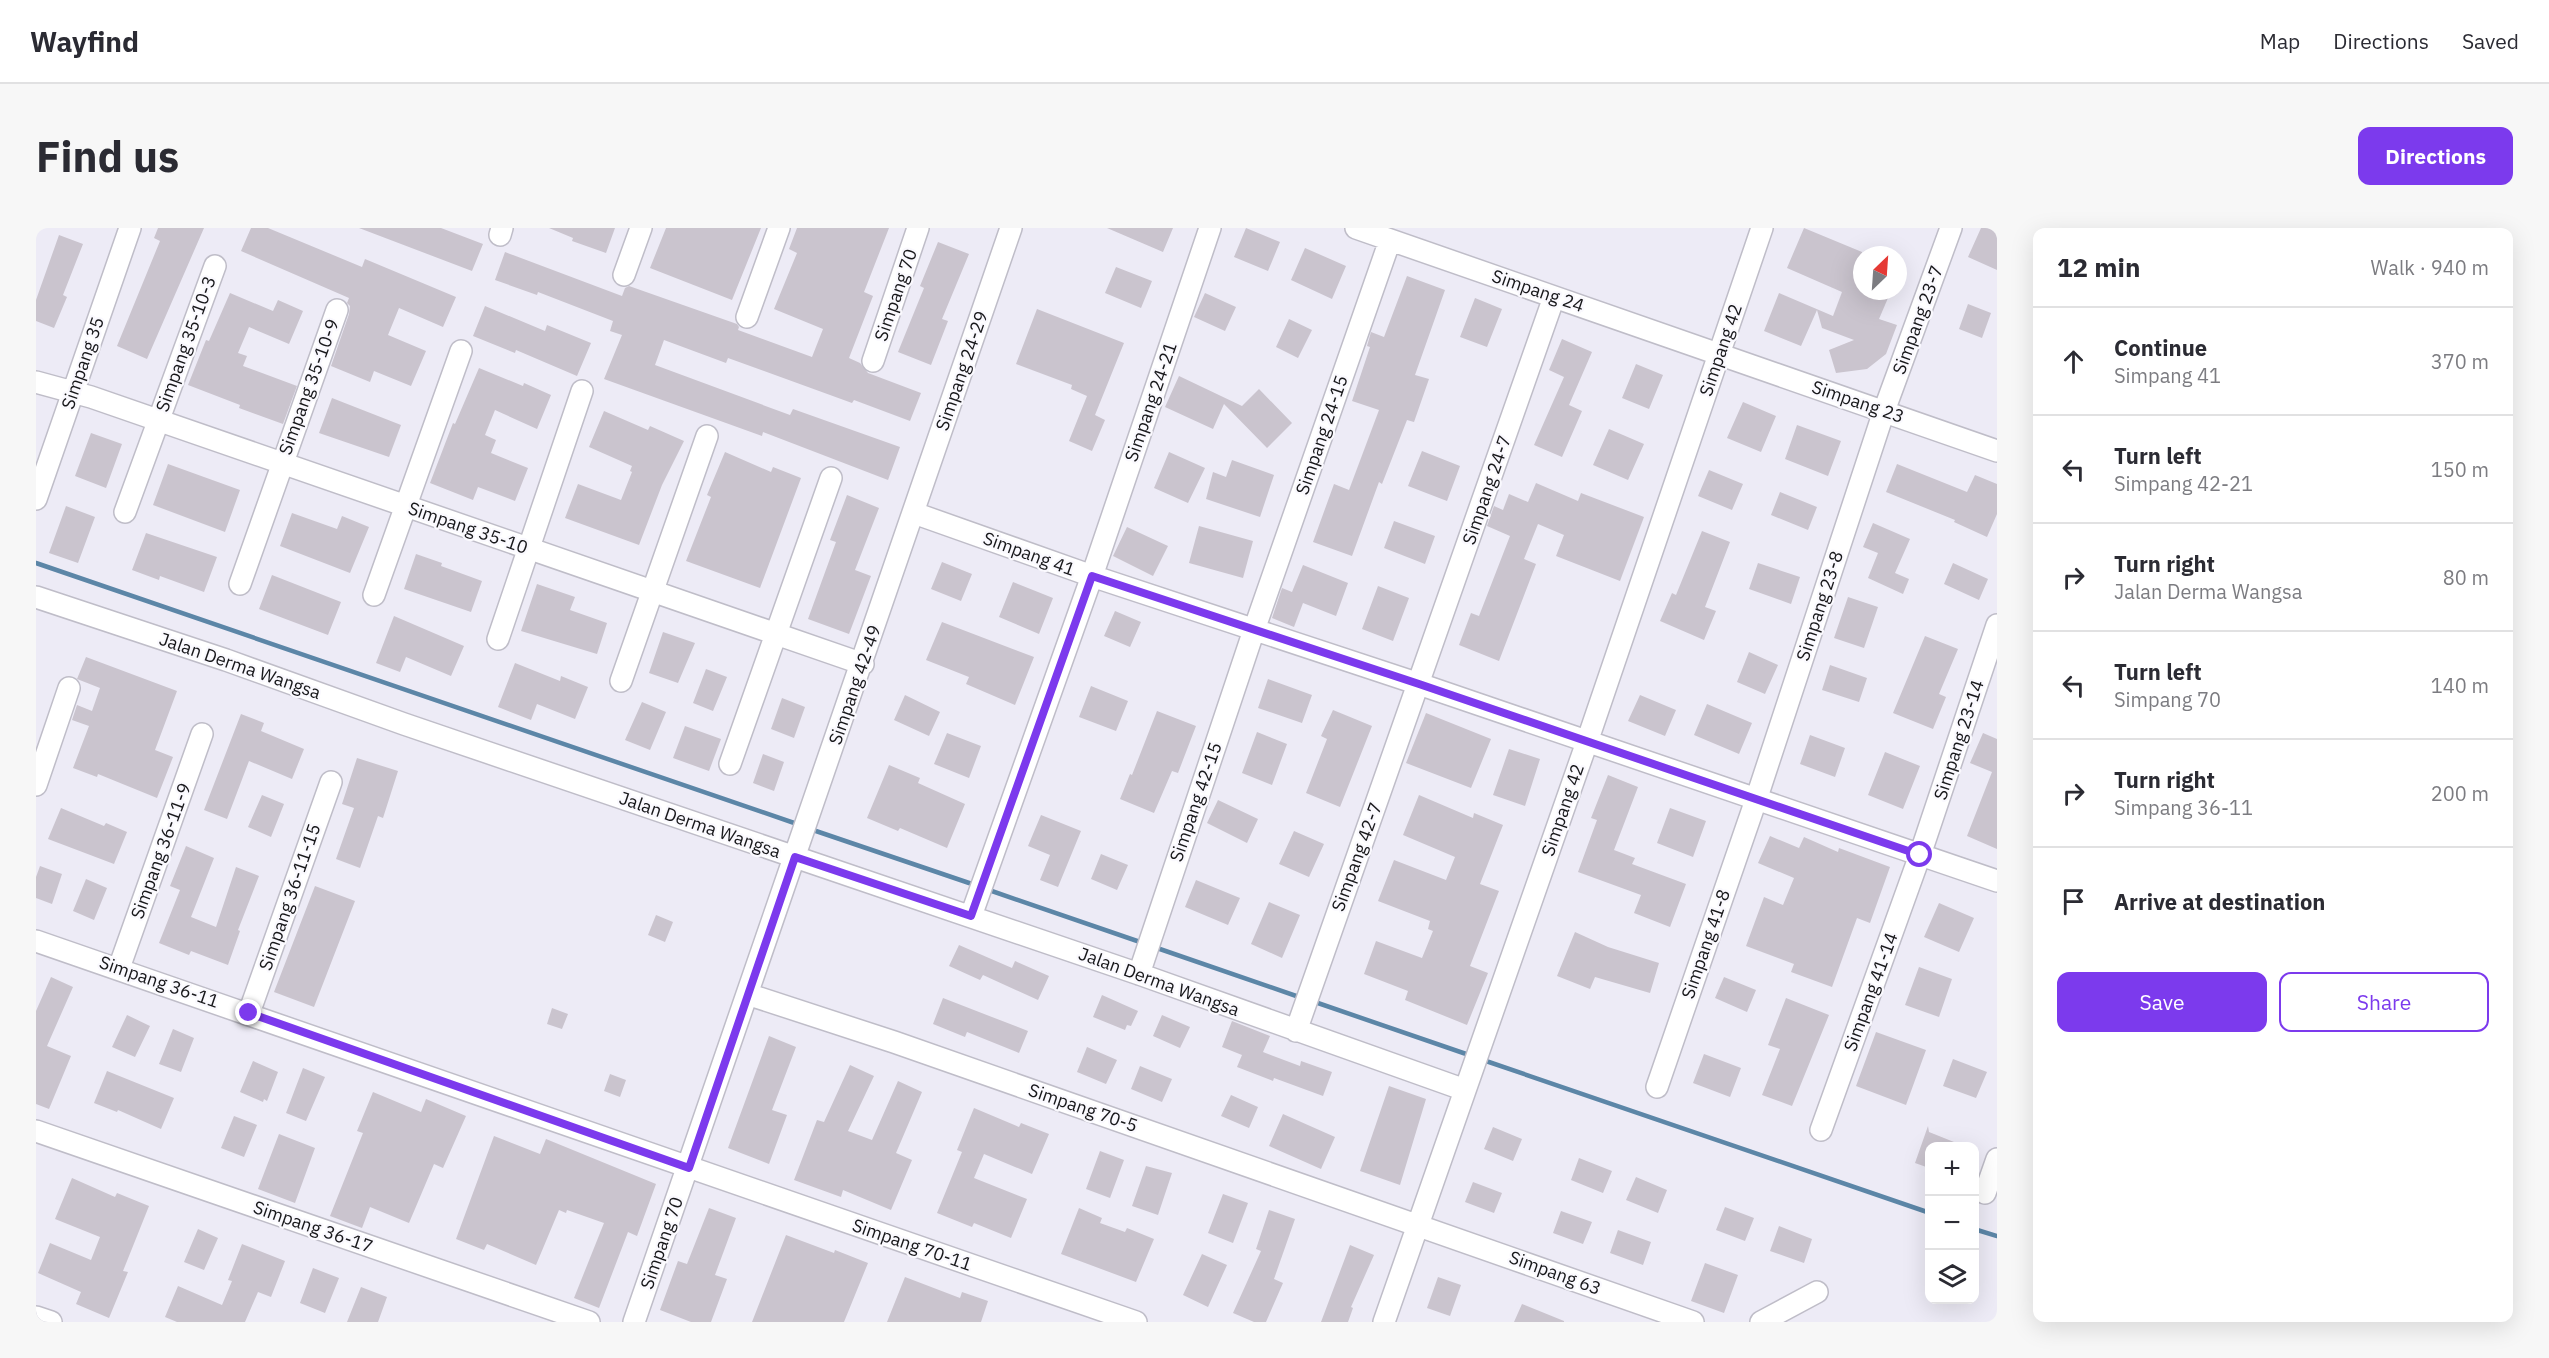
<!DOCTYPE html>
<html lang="en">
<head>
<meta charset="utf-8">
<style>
  :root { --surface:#fff; --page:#f7f7f7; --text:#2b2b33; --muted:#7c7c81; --line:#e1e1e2; --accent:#7c3aed }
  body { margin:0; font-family:"IBM Plex Sans",sans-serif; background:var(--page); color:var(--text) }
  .controls { position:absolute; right:18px; bottom:18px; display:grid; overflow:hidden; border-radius:12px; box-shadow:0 6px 24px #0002 }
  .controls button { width:54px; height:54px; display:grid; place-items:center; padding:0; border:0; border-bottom:2px solid var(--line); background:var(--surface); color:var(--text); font:30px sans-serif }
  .compass { position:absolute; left:1817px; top:18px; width:54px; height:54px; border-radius:50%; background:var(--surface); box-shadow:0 6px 24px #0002; rotate:25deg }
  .stop { position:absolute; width:18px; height:18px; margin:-14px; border:4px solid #7c3aed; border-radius:50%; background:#fff }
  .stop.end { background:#7c3aed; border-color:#fff; box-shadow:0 2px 6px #0008 }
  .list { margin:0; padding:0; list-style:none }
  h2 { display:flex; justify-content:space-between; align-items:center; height:78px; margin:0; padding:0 24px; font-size:26px }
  h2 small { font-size:20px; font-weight:400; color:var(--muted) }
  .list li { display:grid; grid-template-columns:39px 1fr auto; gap:18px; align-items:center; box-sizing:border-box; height:108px; padding:0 24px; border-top:2px solid var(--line) }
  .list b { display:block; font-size:22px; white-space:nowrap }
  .list p { margin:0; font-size:20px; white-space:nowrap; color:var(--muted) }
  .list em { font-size:20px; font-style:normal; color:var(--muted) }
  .actions { display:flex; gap:12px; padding:18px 24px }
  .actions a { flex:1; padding:14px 0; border:2px solid var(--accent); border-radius:12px; text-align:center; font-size:21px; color:var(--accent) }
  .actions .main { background:var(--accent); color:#fff }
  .icon { flex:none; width:33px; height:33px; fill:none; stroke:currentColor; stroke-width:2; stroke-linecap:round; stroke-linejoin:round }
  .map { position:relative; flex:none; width:1961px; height:1094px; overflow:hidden; border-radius:12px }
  header { display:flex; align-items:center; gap:36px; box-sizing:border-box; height:84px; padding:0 30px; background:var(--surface); border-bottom:2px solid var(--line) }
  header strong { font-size:28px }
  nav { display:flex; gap:33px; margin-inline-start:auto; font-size:21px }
  .intro { display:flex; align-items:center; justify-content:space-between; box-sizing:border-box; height:144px; padding:0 36px }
  h1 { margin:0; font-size:42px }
  .button { padding:15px 27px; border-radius:12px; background:var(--accent); color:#fff; font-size:21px; font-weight:700 }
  main { display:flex; gap:36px; padding:0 36px }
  aside { flex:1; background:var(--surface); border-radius:12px; box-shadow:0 6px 24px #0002 }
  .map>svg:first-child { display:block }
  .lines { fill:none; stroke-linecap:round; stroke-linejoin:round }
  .stream { stroke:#5c86a7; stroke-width:4.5 }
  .building { fill:#cac4ce }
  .minor-casing { stroke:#bfbdc8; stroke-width:24 }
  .minor { stroke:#fff; stroke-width:21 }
  .route { stroke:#7c3aed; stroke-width:8 }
  .labels { text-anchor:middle; stroke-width:4.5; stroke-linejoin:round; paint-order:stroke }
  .street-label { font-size:18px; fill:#17171a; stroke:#faf9fe }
</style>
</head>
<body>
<header>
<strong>Wayfind</strong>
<nav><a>Map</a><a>Directions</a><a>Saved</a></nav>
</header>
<div class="intro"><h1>Find us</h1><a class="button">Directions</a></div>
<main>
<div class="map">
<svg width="1961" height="1094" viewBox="0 0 1961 1094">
  <rect width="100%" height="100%" fill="#edebf6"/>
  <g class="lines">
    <path class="stream" d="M0,335L764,597
      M774,601L939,657
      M950,661L1107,715
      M1118,719L1266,770
      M1276,773L1436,828
      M1447,832L1894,985
      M1938,1001L1961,1008"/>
  </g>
  <path class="building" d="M122,0H168L111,131L81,118L124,13L118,10Z
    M215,0H232L326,39L329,31L420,69L407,99L363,80L352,107L390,123L375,158L338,143L334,154L295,138L313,86L314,78L311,75L313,70L205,23Z
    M323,0H405L447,16L436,43Z
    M513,0H579L570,25L536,13L537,10Z
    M630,0H725L696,72L614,40Z
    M761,0H853L828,64L837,68L813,130L824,135L832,145L885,165L874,193L818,172L816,175L692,130L690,135L628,112L619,137L754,187L757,181L864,219L852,252L727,204L726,208L568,151L586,107L574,103L577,93L502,64L501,67L459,52L469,24L586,68L589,60L593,58L701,96L703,99L702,102L776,129L787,101L738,81L761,25L753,21Z
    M1071,0H1137L1127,24Z
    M1210,0L1244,14L1232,43L1198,29Z
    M1768,0L1826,24V63H1855L1843,91L1861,97L1850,126L1831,141L1800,145L1793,122L1818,112L1786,100L1781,82L1765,118L1728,103L1743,65L1797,88L1806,64L1751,40Z
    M1945,0H1961V42L1932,29Z
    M23,7L47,16L27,67L31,69L18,100L0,93V72Z
    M902,14L933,26L906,91L912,93L895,137L862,124L888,60L884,58Z
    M1269,20L1310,38L1296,71L1255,52Z
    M1080,39L1116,53L1105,80L1069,65Z
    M1371,48L1409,62L1379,147L1393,151L1378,194L1371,192L1346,256L1343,254L1316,328L1277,314L1298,256L1313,262L1343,182L1316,173L1334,119L1331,118L1335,104L1348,109Z
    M194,65L237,83L242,72L267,83L253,116L213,99L202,125L211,128L207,138L261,158L247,196L203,180L204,177L152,157L170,112L173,113Z
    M1169,65L1200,79L1189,103L1158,89Z
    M1439,70L1466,81L1451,119L1424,109Z
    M1932,76L1955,85L1946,110L1923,101Z
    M449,78L509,103L511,97L555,115L541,148L480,122L479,125L437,108Z
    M1001,81L1088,115L1059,187L1069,192L1056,223L1033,213L1051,168L1035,161L1036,157L980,136Z
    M1253,91L1276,102L1262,130L1240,119Z
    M1526,111L1556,124L1533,177L1546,183L1526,229L1498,217L1528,149L1513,142Z
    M1600,136L1627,147L1613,181L1586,170Z
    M443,140L487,158L488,155L515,167L501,201L459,182L449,207L460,212L455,225L492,240L479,273L442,259L437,272L394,255L417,195L419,196Z
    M1143,148L1206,178L1223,161L1256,195L1231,220L1188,176L1177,201L1129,179Z
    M296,170L365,197L353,229L283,205Z
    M1707,174L1740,188L1725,224L1691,210Z
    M568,183L612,202L614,198L648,213L626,257L603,317L529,290L542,256L585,272L596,244L594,243L596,238L553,219Z
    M1761,197L1805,213L1792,248L1749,231Z
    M1573,201L1608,216L1592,252L1557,237Z
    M55,205L86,216L70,260L39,248Z
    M1386,223L1424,238L1411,273L1372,258Z
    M689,224L735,244L737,239L765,250L724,360L650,333L675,269L671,267Z
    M1133,224L1169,240L1152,275L1118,260Z
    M1196,232L1238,247L1224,289L1170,271L1177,244L1190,249Z
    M132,236L204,262L189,304L117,277Z
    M1861,236L1931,264L1939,247L1961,256V286L1951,309L1918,294L1919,292L1850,264Z
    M1673,242L1707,256L1696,282L1662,268Z
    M1500,255L1542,273L1545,265L1608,289L1584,353L1520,328L1528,307L1502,296L1488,331L1500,336L1463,433L1423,417L1435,385L1443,388L1474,308L1451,298L1458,278L1467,282L1473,266L1492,274Z
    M1744,264L1781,279L1772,302L1735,287Z
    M811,267L843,280L819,342L835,348L813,406L772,391L800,314L794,312Z
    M30,278L59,289L42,335L13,325Z
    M256,285L301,301L306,288L333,299L314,345L244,318Z
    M1358,293L1399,308L1389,336L1348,320Z
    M1837,295L1874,311L1859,345L1873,351L1867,366L1832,350L1842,325L1827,319Z
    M1163,298L1217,313L1207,350L1153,335Z
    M1091,299L1132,318L1117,348L1077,328Z
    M1666,303L1694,314L1669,379L1680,383L1668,412L1624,393L1636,365L1640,367Z
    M110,305L181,329L168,364L124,348L123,352L96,342Z
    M380,326L406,335L405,338L446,353L435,384L368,361Z
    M906,334L936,346L925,373L895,361Z
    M1722,335L1764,349L1755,376L1713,361Z
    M1917,335L1952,351L1943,372L1908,356Z
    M1267,337L1312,355L1300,388L1267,375L1258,399L1236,390L1246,360L1256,364Z
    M236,347L305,374L292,407L223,381Z
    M977,354L1017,370L1003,406L963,389Z
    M501,356L539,369L534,382L571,395L561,426L485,403Z
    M1342,358L1373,370L1357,413L1326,401Z
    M1812,369L1842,379L1828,420L1798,410Z
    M1079,383L1105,394L1094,419L1068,408Z
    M358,388L428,418L415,448L370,429L364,444L340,435Z
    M906,394L998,429L979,477L930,456L933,449L890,432Z
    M627,404L659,415L642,455L613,445Z
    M1889,408L1922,421L1903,466L1910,469L1897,501L1857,485Z
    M1713,424L1742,437L1729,466L1701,454Z
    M50,429L141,463L119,522L137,529L121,570L62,546L61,549L37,540L53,498L36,492L41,477L56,483L64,460L41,451Z
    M479,435L524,453L525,448L552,459L539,491L501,476L495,492L462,479Z
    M1794,437L1831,450L1823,474L1786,462Z
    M670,441L691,449L677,483L657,475Z
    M1232,451L1276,467L1266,495L1222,480Z
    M1055,458L1092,473L1080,503L1043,489Z
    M869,467L904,484L893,508L858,492Z
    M1604,467L1640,482L1629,508L1592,493Z
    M746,470L769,479L758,510L735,501Z
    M606,474L630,484L614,522L589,512Z
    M1671,476L1716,495L1703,526L1658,507Z
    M1297,482L1336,498L1304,579L1270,565L1291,511L1285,508Z
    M1121,483L1160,498L1142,545L1136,543L1118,585L1084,571L1094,546L1096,547Z
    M1390,485L1455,511L1435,560L1370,535Z
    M205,486L228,495L225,503L268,521L256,551L213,533L191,591L168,582Z
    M649,498L685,511L673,543L637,530Z
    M1221,504L1251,516L1236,557L1206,545Z
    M911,505L945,518L933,550L898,536Z
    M1947,505L1961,511V621L1931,608L1956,544L1934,535Z
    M1774,507L1809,520L1799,549L1764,536Z
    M1473,521L1504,531L1489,578L1457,567Z
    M1849,524L1884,538L1867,581L1832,567Z
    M727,526L748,534L738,563L717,555Z
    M321,530L362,543L347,590L342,588L324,640L300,631L318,580L306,576Z
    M853,537L884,550L882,555L929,576L911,620L864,600L862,603L831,590Z
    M1572,547L1602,559L1578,622L1599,630L1596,636L1650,656L1634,699L1598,685L1605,667L1542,644L1561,592L1555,590Z
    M226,567L248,576L235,609L212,599Z
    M1383,567L1437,590L1438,585L1467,597L1444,656L1463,663L1434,738L1452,745L1431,797L1369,772L1372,763L1328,746L1340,713L1386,730L1397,703L1392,701L1394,693L1342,673L1358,632L1410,652L1419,629L1367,607Z
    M1182,572L1222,591L1211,615L1171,595Z
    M25,580L68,598L70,595L91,604L78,636L12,611Z
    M1634,580L1670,593L1657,629L1621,615Z
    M1005,587L1045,603L1022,659L1004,652L1014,627L992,618Z
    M1258,603L1288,616L1273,649L1243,636Z
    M1734,608L1763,620L1768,609L1802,624L1803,620L1854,639L1834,695L1821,690L1796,759L1755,744L1758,736L1710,718L1728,669L1747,677L1758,650L1722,635Z
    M150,618L178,630L155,689L180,699L200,639L223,648L202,702L204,703L192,737L155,723L153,727L123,715L144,662L134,658Z
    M1065,626L1092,637L1081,662L1055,651Z
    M4,638L26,646L16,676L0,670V649Z
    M50,651L71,660L58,692L37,683Z
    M1160,652L1204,670L1192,697L1149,679Z
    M279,658L319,673L278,779L238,764Z
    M1233,674L1264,687L1246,730L1215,716Z
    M1903,675L1938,690L1923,724L1888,709Z
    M620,687L637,694L629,714L612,707Z
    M1539,704L1572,719L1623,735L1614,765L1559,749L1554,761L1521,748Z
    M923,717L976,740L979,733L1013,748L1002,772L947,747L944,752L913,738Z
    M1883,739L1916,751L1903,789L1869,777Z
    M15,749L37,759L11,818L35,828L13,881L0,876V783Z
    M1688,749L1720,762L1711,784L1679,770Z
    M1066,767L1102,783L1095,798L1091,797L1089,802L1057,789Z
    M907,770L992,803L983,825L931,804L929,809L897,796Z
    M1750,770L1793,787L1756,878L1726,867L1744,821L1732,817Z
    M516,780L532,786L526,801L511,796Z
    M91,787L114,798L99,829L76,819Z
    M1126,787L1154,799L1144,820L1117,808Z
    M1196,793L1234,808L1227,824L1264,838L1265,833L1296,844L1287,868L1238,850L1237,853L1201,839L1206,827L1186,819Z
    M137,801L158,810L145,844L123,836Z
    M1840,804L1890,822L1870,877L1820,858Z
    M733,808L760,819L736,882L751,887L733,936L692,920Z
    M1051,819L1081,832L1070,856L1041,844Z
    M1668,826L1705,840L1694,869L1657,855Z
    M1917,831L1951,844L1940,870L1907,858Z
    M217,833L242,844L231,873L228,871L227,874L204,864Z
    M814,837L838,848L812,903L836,912L862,853L886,864L860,925L876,932L855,982L807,962L805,969L758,952L781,892L788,894Z
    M1104,838L1136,851L1126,874L1095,861Z
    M267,840L289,849L270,893L250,885Z
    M71,843L138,870L125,901L82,882L81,884L58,875Z
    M574,846L590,852L584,869L568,863Z
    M1353,858L1390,871L1364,957L1324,943Z
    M337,864L385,884L390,871L430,888L407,940L398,936L373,995L334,979L326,1000L294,988L327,905L321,903Z
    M1195,867L1222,879L1213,900L1185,888Z
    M938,880L983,899L985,895L1013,906L996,946L948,926L938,950L991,971L975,1010L938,995L936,999L901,985L926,924L921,922Z
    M1247,886L1299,909L1285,941L1233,918Z
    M198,888L221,897L208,929L185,920Z
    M1892,898L1893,904L1928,918H1893V940L1879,935Z
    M1457,899L1486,911L1477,933L1448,921Z
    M243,906L279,920L259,975L222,961Z
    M458,908L504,926L510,911L620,956L601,1008L592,1004L563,1080L538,1070L568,995L531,982L530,985L523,982L500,1037L451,1016L448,1022L420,1011Z
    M1064,923L1088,932L1074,970L1050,961Z
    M1543,930L1576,943L1567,965L1535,952Z
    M1110,938L1136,945L1122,987L1096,978Z
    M1600,949L1631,962L1622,985L1590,972Z
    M36,950L79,969L81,965L113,978L87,1043L92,1044L73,1090L40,1076L45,1064L2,1045L14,1015L55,1032L64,1009L19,991Z
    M1437,954L1466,965L1458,985L1429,974Z
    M1187,966L1212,975L1197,1015L1172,1005Z
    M1689,979L1718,990L1709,1013L1680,1002Z
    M673,980L700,990L679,1047L691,1051L675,1094H655L624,1082L642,1033L651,1036Z
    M1043,980L1066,990L1064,995L1089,1004L1091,1000L1118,1011L1100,1054L1025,1026Z
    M1233,982L1259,991L1238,1051L1247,1055L1230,1094H1218L1197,1085L1225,1023L1220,1021Z
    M1525,983L1556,994L1547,1016L1517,1005Z
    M1743,998L1776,1011L1768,1035L1734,1023Z
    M162,1001L182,1010L168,1042L148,1034Z
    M1582,1002L1615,1014L1607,1037L1574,1025Z
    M750,1007L798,1025L799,1022L832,1035L808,1094H716Z
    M206,1016L249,1033L235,1069L222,1064L209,1094H141L129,1089L142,1058L186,1077L196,1053L192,1052Z
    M1314,1017L1338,1027L1315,1079L1317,1080L1312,1094H1285Z
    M1166,1026L1191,1037L1172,1079L1147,1067Z
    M1669,1035L1702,1047L1688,1085L1655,1073Z
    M277,1040L303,1050L289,1085L264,1075Z
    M869,1049L924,1070L926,1064L952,1073L945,1094H851Z
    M1402,1049L1425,1057L1414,1088L1391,1080Z
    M325,1059L351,1069L342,1094H311Z
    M1486,1076L1528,1093V1094H1478Z"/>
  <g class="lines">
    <g class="minor-casing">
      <path id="minor" d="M1320,0L1961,223
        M464,7L466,0
        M588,47L605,0
        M711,89L743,0
        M837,133L882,0
        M0,154L55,169L827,436
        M0,271L94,0
        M89,284L179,38
        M878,285L1056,348L1383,456L1961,653
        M204,356L301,82
        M338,367L425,123
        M0,369L190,432L368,496L1103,746L1429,862
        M462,411L546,163
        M585,453L671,208
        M694,536L795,250
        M0,557L33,460
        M935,688L1056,348L1174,0
        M0,713L1100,1094
        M83,740L166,506
        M1103,746L1218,402L1354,12
        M711,766L858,814L1657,1094
        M213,785L295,554
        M1260,803L1518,69
        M1621,859L1720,572L1848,183L1915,0
        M1785,902L1884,627L1961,397
        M0,903L553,1094
        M1949,965L1961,931
        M0,1089L15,1094
        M598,1094L975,0
        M1348,1094L1551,514L1726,0
        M1725,1094L1781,1064"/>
    </g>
    <use href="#minor" class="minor"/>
  </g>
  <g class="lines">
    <path class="route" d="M213,785L653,940L759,629L935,688L1056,348L1383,456L1884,627"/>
  </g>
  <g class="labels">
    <g class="street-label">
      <text transform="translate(1502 63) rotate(19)" y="6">Simpang 24</text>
      <text transform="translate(860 67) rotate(-71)" y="6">Simpang 70</text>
      <text transform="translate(1882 92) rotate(-70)" y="6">Simpang 23-7</text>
      <text transform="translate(150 116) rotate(-70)" y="6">Simpang 35-10-3</text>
      <text transform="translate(1685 122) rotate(-71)" y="6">Simpang 42</text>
      <text transform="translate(47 135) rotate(-71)" y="6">Simpang 35</text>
      <text transform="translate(926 143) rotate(-71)" y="6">Simpang 24-29</text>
      <text transform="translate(273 159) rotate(-70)" y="6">Simpang 35-10-9</text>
      <text transform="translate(1115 174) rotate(-71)" y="6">Simpang 24-21</text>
      <text transform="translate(1822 174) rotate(19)" y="6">Simpang 23</text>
      <text transform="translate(1286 207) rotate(-71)" y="6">Simpang 24-15</text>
      <text transform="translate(1451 262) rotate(-71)" y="6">Simpang 24-7</text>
      <text transform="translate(432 300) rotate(19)" y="6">Simpang 35-10</text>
      <text transform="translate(993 326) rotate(20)" y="6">Simpang 41</text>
      <text transform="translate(1784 378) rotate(-72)" y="6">Simpang 23-8</text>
      <text transform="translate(204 438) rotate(19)" y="6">Jalan Derma Wangsa</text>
      <text transform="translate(819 457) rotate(-71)" y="6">Simpang 42-49</text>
      <text transform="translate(1923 512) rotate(-72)" y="6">Simpang 23-14</text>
      <text transform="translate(1160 574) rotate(-71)" y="6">Simpang 42-15</text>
      <text transform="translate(1527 582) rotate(-71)" y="6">Simpang 42</text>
      <text transform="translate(664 597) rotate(19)" y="6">Jalan Derma Wangsa</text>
      <text transform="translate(125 623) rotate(-70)" y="6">Simpang 36-11-9</text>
      <text transform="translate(1321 629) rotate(-70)" y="6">Simpang 42-7</text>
      <text transform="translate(254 669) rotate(-71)" y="6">Simpang 36-11-15</text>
      <text transform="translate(1670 716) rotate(-71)" y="6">Simpang 41-8</text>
      <text transform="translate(123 754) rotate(19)" y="6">Simpang 36-11</text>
      <text transform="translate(1123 754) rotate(20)" y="6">Jalan Derma Wangsa</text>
      <text transform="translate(1835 764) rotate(-70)" y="6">Simpang 41-14</text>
      <text transform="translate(1047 880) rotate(19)" y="6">Simpang 70-5</text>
      <text transform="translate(277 999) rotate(19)" y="6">Simpang 36-17</text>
      <text transform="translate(626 1015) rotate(-71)" y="6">Simpang 70</text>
      <text transform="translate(876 1017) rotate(19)" y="6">Simpang 70-11</text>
      <text transform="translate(1519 1045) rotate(20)" y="6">Simpang 63</text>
    </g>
  </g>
</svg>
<div class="controls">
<button>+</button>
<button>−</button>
<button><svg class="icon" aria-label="layers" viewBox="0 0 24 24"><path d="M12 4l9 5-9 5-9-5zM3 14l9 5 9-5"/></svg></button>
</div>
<svg class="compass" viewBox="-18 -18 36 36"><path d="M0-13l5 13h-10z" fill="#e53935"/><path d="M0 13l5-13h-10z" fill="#7c7c81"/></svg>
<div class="stop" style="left:1884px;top:627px"></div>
<div class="stop end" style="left:213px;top:785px"></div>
</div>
<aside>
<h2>12 min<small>Walk · 940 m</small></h2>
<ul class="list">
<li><svg class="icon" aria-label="ahead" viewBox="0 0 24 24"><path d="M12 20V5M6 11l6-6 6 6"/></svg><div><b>Continue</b><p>Simpang 41</p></div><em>370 m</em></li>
<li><svg class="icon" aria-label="left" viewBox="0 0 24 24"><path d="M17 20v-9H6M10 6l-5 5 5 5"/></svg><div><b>Turn left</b><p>Simpang 42-21</p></div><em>150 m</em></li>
<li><svg class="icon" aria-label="right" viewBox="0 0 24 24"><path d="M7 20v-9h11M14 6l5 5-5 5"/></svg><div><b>Turn right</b><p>Jalan Derma Wangsa</p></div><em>80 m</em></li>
<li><svg class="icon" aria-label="left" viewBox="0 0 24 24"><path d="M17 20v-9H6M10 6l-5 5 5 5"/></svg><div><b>Turn left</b><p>Simpang 70</p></div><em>140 m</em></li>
<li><svg class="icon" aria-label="right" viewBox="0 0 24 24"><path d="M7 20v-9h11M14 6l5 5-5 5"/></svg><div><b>Turn right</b><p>Simpang 36-11</p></div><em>200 m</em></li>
<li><svg class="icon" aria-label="arrive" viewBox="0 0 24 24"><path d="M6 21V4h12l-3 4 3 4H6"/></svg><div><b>Arrive at destination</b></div></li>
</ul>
<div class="actions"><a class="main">Save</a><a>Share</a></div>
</aside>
</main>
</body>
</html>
